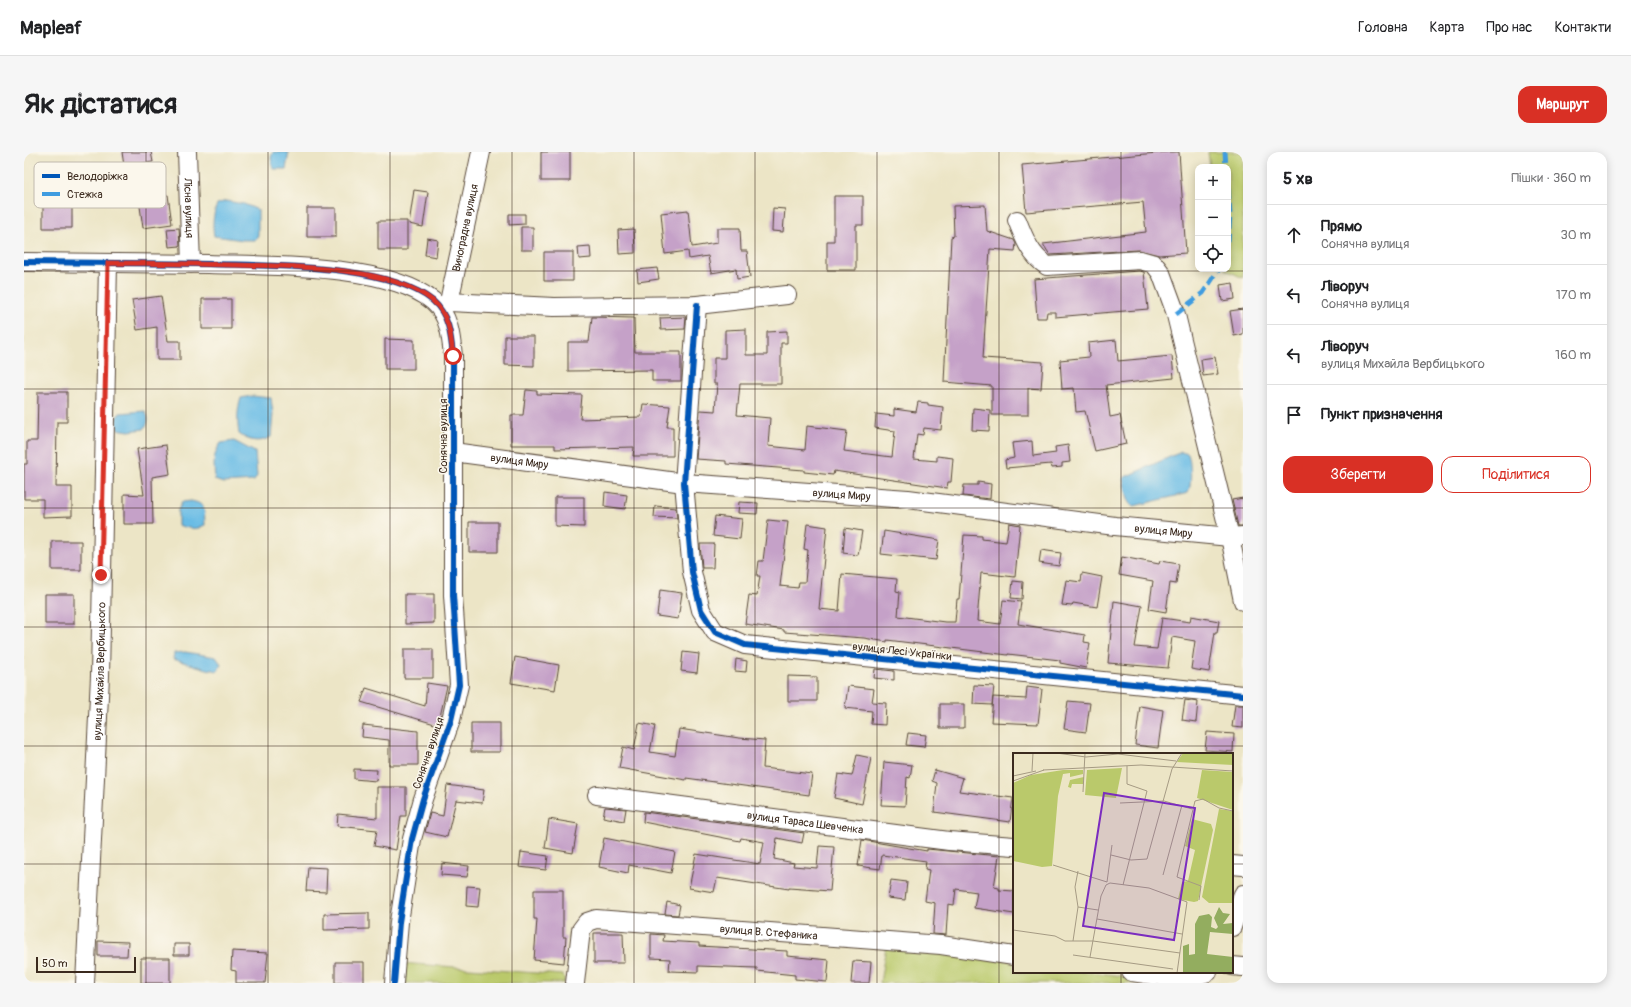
<!DOCTYPE html>
<html lang="uk">
<head>
<meta charset="utf-8">
<style>
  :root { --surface:#fff; --page:#f6f6f6; --text:#202124; --muted:#757577; --line:#e0e0e0; --accent:#d93025 }
  body { margin:0; font-family:Pangolin,sans-serif; background:var(--page); color:var(--text) }
  .controls { position:absolute; right:12px; top:12px; display:grid; overflow:hidden; border-radius:8px; box-shadow:0 2px 10px #0003 }
  .controls button { width:36px; height:36px; display:grid; place-items:center; padding:0; border:0; border-bottom:1px solid var(--line); background:var(--surface); color:var(--text); font:20px sans-serif }
  .scale { position:absolute; left:12px; bottom:10px; width:100px; box-sizing:border-box; padding-left:4px; border:2px solid #3b2a1e; border-top:0; font-size:11px; line-height:14px; white-space:nowrap; color:#3b2a1e; -webkit-text-stroke:3px #fbf7ec; paint-order:stroke }
  .stop { position:absolute; width:12px; height:12px; margin:-9px; border:3px solid #d93025; border-radius:50%; background:#fff }
  .stop.end { background:#d93025; border-color:#fff; box-shadow:0 1px 4px #0008 }
  .list { margin:0; padding:0; list-style:none }
  h2 { display:flex; justify-content:space-between; align-items:center; height:52px; margin:0; padding:0 16px; font-size:17px }
  h2 small { font-size:13px; font-weight:400; color:var(--muted) }
  .list li { display:grid; grid-template-columns:26px 1fr auto; gap:12px; align-items:center; box-sizing:border-box; height:60px; padding:0 16px; border-top:1px solid var(--line) }
  .list b { display:block; font-size:15px; white-space:nowrap }
  .list p { margin:0; font-size:13px; white-space:nowrap; color:var(--muted) }
  .list em { font-size:13px; font-style:normal; color:var(--muted) }
  .actions { display:flex; gap:8px; padding:12px 16px }
  .actions a { flex:1; padding:9px 0; border:1px solid var(--accent); border-radius:12px; text-align:center; font-size:14px; color:var(--accent) }
  .actions .main { background:var(--accent); color:#fff }
  .icon { flex:none; width:22px; height:22px; fill:none; stroke:currentColor; stroke-width:2; stroke-linecap:round; stroke-linejoin:round }
  .map { position:relative; flex:none; width:1219px; height:831px; overflow:hidden; border-radius:12px }
  header { display:flex; align-items:center; gap:24px; box-sizing:border-box; height:56px; padding:0 20px; background:var(--surface); border-bottom:1px solid var(--line) }
  header strong { font-size:19px }
  nav { display:flex; gap:22px; margin-inline-start:auto; font-size:14px }
  .intro { display:flex; align-items:center; justify-content:space-between; box-sizing:border-box; height:96px; padding:0 24px }
  h1 { margin:0; font-size:28px }
  .button { padding:10px 18px; border-radius:12px; background:var(--accent); color:#fff; font-size:14px; font-weight:700 }
  main { display:flex; gap:24px; padding:0 24px }
  aside { flex:1; background:var(--surface); border-radius:12px; box-shadow:0 2px 10px #0003 }
  .map>svg:first-child { display:block }
  .green { fill:#bac96b; stroke:#7a7a44 }
  .water { fill:#69bce5; stroke:#527382 }
  .building { fill:#c5a1c8 }
  .lines { fill:none; stroke-linecap:round; stroke-linejoin:round }
  .minor-casing { stroke:#564637; stroke-width:20 }
  .minor { stroke:#fff; stroke-width:18 }
  .quiet { stroke:#3f9ce0; stroke-width:5; stroke-dasharray:10 5; stroke-linecap:butt }
  .cycleway-casing { stroke:#fbf7ec; stroke-width:8 }
  .cycleway { stroke:#0057b8; stroke-width:6 }
  .route { stroke:#d93025; stroke-width:5 }
  .grid { fill:none; stroke:#3b2a1e; stroke-width:1; stroke-opacity:0.55 }
  .labels { text-anchor:middle; stroke-width:3; stroke-linejoin:round; paint-order:stroke }
  .street-label { font-size:11px; fill:#3b2a1e; stroke:#fbf7ec }
  .inset-road { fill:none; stroke:#a59a83; stroke-width:1 }
  .view { fill:#7b2cbf; fill-opacity:0.15; stroke:#7b2cbf; stroke-width:2 }
  .inset-edge { fill:none; stroke:#3b2a1e; stroke-width:2 }
  .key { fill:#fbf7ec; stroke:#c1baae; stroke-width:1 }
  .key-label { font-size:11px; fill:#3b2a1e }
</style>
</head>
<body>
<header>
<strong>Mapleaf</strong>
<nav><a>Головна</a><a>Карта</a><a>Про нас</a><a>Контакти</a></nav>
</header>
<div class="intro"><h1>Як дістатися</h1><a class="button">Маршрут</a></div>
<main>
<div class="map">
<svg width="1219" height="831" viewBox="0 0 1219 831">
  <rect width="100%" height="100%" fill="#fbf7ec"/>
  <filter id="ink" filterUnits="userSpaceOnUse"><feTurbulence type="fractalNoise" baseFrequency=".025" numOctaves="2"/><feDisplacementMap in="SourceGraphic" scale="8" xChannelSelector="R" yChannelSelector="G"/><feConvolveMatrix kernelMatrix="1 2 1 2 8 2 1 2 1" color-interpolation-filters="sRGB"/></filter>
  <filter id="wash" filterUnits="userSpaceOnUse"><feTurbulence type="fractalNoise" baseFrequency=".012" numOctaves="4" result="noise"/><feDisplacementMap in="SourceGraphic" scale="16" xChannelSelector="R" yChannelSelector="G"/><feGaussianBlur stdDeviation="0.9" result="paint"/><feColorMatrix in="noise" values="0 0 0 0 0 0 0 0 0 0 0 0 0 0 0 0 0 1.4 0 .05"/><feComposite in="paint" operator="in"/></filter>
  <g filter="url(#wash)">
    <rect width="100%" height="100%" fill="#ece5c6"/>
    <path class="green" d="M1184,0H1219V126L1200,117H1204V15H1186Z
      M862,794L990,809V820H1067L1115,826L1114,831H856Z
      M377,811L539,823L541,831H376Z"/>
    <path class="water" d="M249,0H265L262,17H249L247,6Z
      M202,49L220,52L234,58V83L231,88H219L190,84C188,72 189,64 193,52Z
      M228,244L247,246L249,262L247,285C236,291 226,290 215,282C213,269 213,259 217,246Z
      M121,259C125,265 125,271 120,277L105,279L93,277L92,266L96,261Z
      M210,289L231,300L233,324L230,329L199,331L191,328C190,314 188,302 197,291Z
      M1157,300L1164,302C1167,310 1168,334 1164,341L1110,354L1105,351L1099,327L1103,324Z
      M167,349C183,352 180,358 181,373C173,379 162,376 154,373V358L158,350Z
      M161,500L192,505L197,512L194,519L183,517L149,507L150,501Z"/>
    <g id="blocks">
      <path class="building" d="M98,0H127L129,10L100,14Z
        M517,0H546V29H517Z
        M1144,0H1155L1162,101L1135,103L1115,98L1026,103L1019,92L1122,80L1119,50L1002,60L998,13Z
        M390,38L404,40L399,75L385,72Z
        M144,43L148,72L119,76L115,47Z
        M810,44H839V73H832V118H803V89H810Z
        M19,47H48V76H19Z
        M961,53L963,79L990,88L992,92L991,99L966,97L959,206L1019,210L1017,237L1004,236V263H968V234L920,230L927,85L930,84L929,54Z
        M283,56H312V85H283Z
        M749,56L761,57L759,80L748,79Z
        M664,58L668,95L693,91V76H716L717,99H723L726,125L713,127L712,117L687,121L684,104L665,107L664,99L641,102L637,61Z
        M485,62H501V72L485,73Z
        M354,69H383V98H354Z
        M497,75H509V98H497Z
        M155,76L156,94L145,95L143,77Z
        M610,77L611,101L595,102L594,78Z
        M403,86L414,88L412,105L401,103Z
        M566,94L567,106L555,107L554,95Z
        M520,100H549V129H520Z
        M633,116L635,127L614,130L613,118Z
        M1115,119L1120,120L1124,157L1031,165V160H1023L1022,166H1013L1010,127Z
        M1209,131L1211,147L1198,149L1196,133Z
        M137,144L144,189H156V208H133V175L113,178L108,148Z
        M178,147H207V177H178Z
        M1219,157V182L1210,184L1206,159Z
        M568,165L610,166L611,200H657V229H628V218L544,219V190H565Z
        M662,165L661,177L637,178L636,166Z
        M722,177V203H743V180L763,179V191H757V232H716L713,263L746,266L744,294L781,298L783,274L823,279L820,299L868,305L871,279L851,276L852,262L870,264V257L892,260L894,250L904,251V253L919,255L917,278L900,276L899,283L893,282L890,307L913,309V304L929,306L927,330H924L923,336L810,319L809,323L780,320V318L702,312V309L672,307L676,258L691,259L693,232H690V206H701V178Z
        M481,184H510V214L481,213Z
        M361,187L390,188V217H361Z
        M1092,188L1094,209L1148,204L1150,226L1082,233L1086,265L1096,263L1102,292L1071,299L1061,259L1052,260L1050,236L1038,237L1036,208L1065,205L1064,191Z
        M1191,205L1194,222L1179,224L1177,207Z
        M502,238L513,239V242L558,243L556,267L617,265L619,252L646,254L643,275H649V304H609L610,295L531,297V293H487V263H499Z
        M14,240H43V270H33L32,335H48V364L19,365V347H0V312H3V289H13Z
        M949,256L966,258L965,279L948,278Z
        M1008,289L1009,304L1032,301L1031,295L1044,293L1046,310L1038,311V315L1028,316L1027,312L982,316L981,308L990,306L988,291Z
        M142,293L146,322L128,325L129,372H100V342L120,343L113,297Z
        M954,330L967,332L966,347L939,344L940,333H954Z
        M581,340L603,343L601,357L580,354Z
        M531,345H560V375L531,374Z
        M1219,346V374H1214L1208,348Z
        M715,350L734,351L733,362L714,361Z
        M631,354L652,356L653,366L630,365Z
        M691,364L718,367L716,387L689,384Z
        M744,368L764,370L756,434L774,436L775,430H781L784,398L780,397L783,372L803,375L795,457L815,459L818,422L873,427L872,439L876,440L874,464L921,470H931L933,447H935L940,383L958,384V387L982,390L985,371L996,373L991,425L957,421L953,469L976,472L979,448L997,450L994,472L1061,483L1060,490L1066,491L1062,516L1036,511V508L984,502V503L863,488V490L840,486L760,480V478L721,472L725,443L733,444L736,424H733L735,409H739Z
        M445,370H474V400H445Z
        M821,376L838,379L834,403L819,401Z
        M860,379L915,388L912,408L857,402Z
        M28,389H57V418H28Z
        M676,392H690L689,416H678Z
        M1017,398L1037,401L1035,414L1015,411Z
        M1098,405L1135,412L1136,409L1155,412L1152,432L1146,431L1142,460L1125,457L1129,429L1095,423Z
        M1058,421L1078,425L1073,455L1049,451L1048,454L1038,453L1042,428L1057,430Z
        M989,429L999,430L998,447L987,446Z
        M636,438L658,441L654,467L633,464Z
        M21,442H50V472H21Z
        M381,442H410V471L381,472Z
        M1090,449L1118,454L1111,495L1133,497L1138,466L1166,470L1167,464L1195,469L1193,480H1191L1185,520L1167,517L1171,489L1148,485L1144,516L1084,511Z
        M380,497H409V526H380Z
        M659,500L675,502L673,521L657,519Z
        M491,505L535,513L531,538L487,531Z
        M712,507L723,509L722,520L711,519Z
        M851,517L870,519V528L850,526Z
        M764,524L793,525V549H764Z
        M403,531L423,534L414,573L337,550L342,536L401,554Z
        M950,533L970,534L968,553L949,552Z
        M824,534L850,537L848,550L862,551L861,573L847,572L848,559L821,556Z
        M1003,535L1018,537L1014,572L967,570L969,545L1002,547Z
        M1161,548L1174,550L1172,570L1158,568Z
        M1044,549L1066,551L1062,580L1040,577Z
        M916,552H940V576H916Z
        M1211,553H1219V576L1208,575Z
        M1116,554L1139,558L1134,596L1111,593Z
        M447,571H476V600H447Z
        M615,571L631,574L626,600L651,604L655,577L715,586L741,588L739,616L788,622L785,643L662,626V628L595,616L599,595L610,598Z
        M339,573L394,579V613H365V588L338,585Z
        M1183,580L1210,582L1209,600L1181,598Z
        M884,581L902,583L900,595L882,593Z
        M833,603L847,606L838,652L810,646L814,622L828,624Z
        M860,610L888,613L886,626L883,625L881,654L857,653Z
        M330,617L353,618L352,629L330,627Z
        M911,618L939,626L935,639L989,646L986,670L910,660L913,631L908,629Z
        M423,633L460,638L458,651L432,648L423,685L401,680L406,661L419,664Z
        M353,635H382V664H377L372,698L350,694L353,678L313,674L314,662L353,666Z
        M581,655L602,657L600,669L579,665Z
        M620,660L780,681L778,691L753,686L750,707L770,711L769,714L793,716L795,694L810,695L806,739L765,736V737L693,726L690,740L665,736L672,702L736,712L740,690L717,686L716,689L619,670Z
        M525,667L554,672L549,701L521,696Z
        M580,686L651,700L647,721L605,713L604,721L575,715Z
        M838,688L903,699V697L975,704L970,735L975,736V738L990,739V762L950,756L953,740L932,737L930,753L924,752L922,783L909,782L911,751L901,749L905,718L901,717L902,709L858,703L856,717L834,714Z
        M497,700L524,704L522,718L495,715Z
        M418,711L445,714L443,725L417,723Z
        M284,715L303,716L302,740L282,739Z
        M867,728L883,730L881,748L864,746Z
        M443,734L456,735L454,755L442,754Z
        M510,738H539V785H542L540,811L510,808L513,767H510Z
        M643,750L656,753L654,763L641,762Z
        M345,761V777L300,778V762Z
        M570,781H599L600,811H570Z
        M627,782L640,783L639,789L675,791V794L763,799V804L805,808L803,830L771,827V823L733,819V816L674,814V820L645,819L646,807L627,806Z
        M74,789L104,790L103,804H74Z
        M150,792H165V803H150Z
        M208,799L244,801L241,831H212V819L207,818Z
        M117,806H146V831H117Z
        M829,809L847,810L845,831H827Z
        M311,810H340V831H311Z"/>
    </g>
  </g>
  <g filter="url(#ink)">
    <use href="#blocks" fill-opacity="0" stroke="#564637" stroke-width="1"/>
    <g class="lines">
      <g class="minor-casing">
        <g id="minor">
          <path id="s1" d="M163,0L167,112"/>
          <path d="M993,68C1000,86 1007,104 1023,114L1116,108L1130,112L1137,121L1151,159L1206,385L1219,449"/>
          <path d="M0,110C62,111 123,111 185,112C243,114 363,111 409,149C425,163 427,183 429,204V443L435,533L427,568L399,647L388,687L375,770L370,831"/>
          <path d="M425,150L530,155L673,153L763,143"/>
          <path id="s2" d="M425,150L457,0"/>
          <path d="M673,153L660,331L668,420L677,458L691,480L721,493L1219,543"/>
          <path id="s3" d="M429,300L660,331L884,347L1091,374L1206,385L1219,384"/>
          <path id="s4" d="M573,643L925,689L990,694"/>
          <path d="M1208,713L1219,714"/>
          <path d="M1208,775L1219,742"/>
          <path d="M1208,814L1219,815"/>
          <path d="M1107,820C1132,824 1160,829 1184,820"/>
          <path id="s5" d="M61,831L76,524L84,111"/>
          <path id="s6" d="M551,831L557,778L563,770L572,767L917,793L990,804"/>
        </g>
      </g>
      <use href="#minor" class="minor"/>
      <path class="quiet" d="M1201,0L1202,15
        M1204,37L1206,63L1204,89
        M1152,162L1179,141L1195,117"/>
      <g class="cycleway-casing">
        <path id="cycleway" d="M0,110C62,111 123,111 185,112C243,114 363,111 409,149C425,163 427,183 429,204V443L435,533L427,568L399,647L388,687L375,770L370,831
          M673,153L660,331L668,420L677,458L691,480L721,493L1219,543"/>
      </g>
      <use href="#cycleway" class="cycleway"/>
    </g>
  </g>
  <g class="lines" filter="url(#ink)">
    <path class="route" d="M77,423L84,111C127,111 169,112 212,113C264,114 367,114 409,149C425,163 427,183 429,204"/>
  </g>
  <path class="grid" d="M122,0V831M244,0V831M366,0V831M488,0V831M610,0V831M731,0V831M853,0V831M975,0V831M1097,0V602M0,119H1219M0,237H1219M0,356H1219M0,475H1219M0,594H1219M0,712H990M1208,712H1219M1097,820V831"/>
  <g class="labels">
    <g class="street-label">
      <text dy="4" stroke="none"><textPath href="#s1" startOffset="56">Лісна вулиця</textPath></text>
      <text dy="4" stroke="none"><textPath href="#s2" startOffset="76">Виноградна вулиця</textPath></text>
      <text transform="translate(419 284) rotate(-90)" y="4">Сонячна вулиця</text>
      <text dy="4" stroke="none"><textPath href="#s3" startOffset="67">вулиця Миру</textPath></text>
      <text dy="4" stroke="none"><textPath href="#s3" startOffset="391">вулиця Миру</textPath></text>
      <text dy="4" stroke="none"><textPath href="#s3" startOffset="715">вулиця Миру</textPath></text>
      <text transform="translate(878 499) rotate(6)" y="4">вулиця Лесі Українки</text>
      <text dy="4" stroke="none"><textPath href="#s5" startOffset="312">вулиця Михайла Вербицького</textPath></text>
      <text transform="translate(404 601) rotate(-71)" y="4">Сонячна вулиця</text>
      <text dy="4" stroke="none"><textPath href="#s4" startOffset="210">вулиця Тараса Шевченка</textPath></text>
      <text dy="4" stroke="none"><textPath href="#s6" startOffset="246">вулиця В. Стефаника</textPath></text>
    </g>
  </g>
  <g transform="translate(989 601)">
    <rect width="220" height="220" fill="#ece5c6"/>
    <path d="M170,0H220V12L164,9ZM109,15L103,45L72,42L74,17ZM50,17H70V21L57,24V20L50,21L45,43L39,113L29,114L0,108V30L18,22ZM189,17L220,19V57L184,45ZM71,24L70,31H59L58,35L55,34L57,27ZM206,56L220,58V150H196L189,144ZM179,66L198,71L200,77L185,148L181,149L165,146L169,129L175,128L182,97L172,93Z" fill="#bac96b"/>
    <path d="M206,154L210,160L217,161L210,171L220,170V181L197,179L194,201L220,204V220H170V193L176,191V202L182,201V171L186,163L196,161L199,164L198,174L203,176L205,174L201,165Z" fill="#93ad5f"/>
    <path class="inset-road" d="M43,0L73,4L105,1L163,8M30,17L128,12L220,18M19,18L20,0M0,23L23,18M0,28L31,17M70,39L72,0M107,50L151,48L179,56M98,102L118,107L134,106L159,16L169,0M40,112L94,129M150,122L169,52M94,129L99,92M110,132L134,38L114,31V13M186,147L188,133L164,124L182,48L190,46L206,55L220,58M65,154L85,157M84,166L169,181M0,177L42,183L52,188H80L167,200M60,188L65,154L62,134L65,118M60,202L160,216M77,204L88,143L93,132L97,130L136,135L174,149L164,220"/>
    <path class="view" d="M91,40L182,55L161,187L70,173Z"/>
    <rect width="220" height="220" class="inset-edge"/>
  </g>
  <rect x="10" y="10" width="132" height="46" rx="6" class="key"/>
  <rect x="18" y="22" width="18" height="4" fill="#0057b8"/>
  <rect x="18" y="40" width="18" height="4" fill="#3f9ce0"/>
  <g class="key-label">
    <text x="43" y="28">Велодоріжка</text>
    <text x="43" y="46">Стежка</text>
  </g>
</svg>
<div class="controls">
<button>+</button>
<button>−</button>
<button><svg class="icon" aria-label="locate" viewBox="0 0 24 24"><circle cx="12" cy="12" r="6"/><path d="M12 2v4M12 18v4M2 12h4M18 12h4"/></svg></button>
</div>
<div class="scale">50 m</div>
<div class="stop" style="left:429px;top:204px"></div>
<div class="stop end" style="left:77px;top:423px"></div>
</div>
<aside>
<h2>5 хв<small>Пішки · 360 m</small></h2>
<ul class="list">
<li><svg class="icon" aria-label="ahead" viewBox="0 0 24 24"><path d="M12 20V5M6 11l6-6 6 6"/></svg><div><b>Прямо</b><p>Сонячна вулиця</p></div><em>30 m</em></li>
<li><svg class="icon" aria-label="left" viewBox="0 0 24 24"><path d="M17 20v-9H6M10 6l-5 5 5 5"/></svg><div><b>Ліворуч</b><p>Сонячна вулиця</p></div><em>170 m</em></li>
<li><svg class="icon" aria-label="left" viewBox="0 0 24 24"><path d="M17 20v-9H6M10 6l-5 5 5 5"/></svg><div><b>Ліворуч</b><p>вулиця Михайла Вербицького</p></div><em>160 m</em></li>
<li><svg class="icon" aria-label="arrive" viewBox="0 0 24 24"><path d="M6 21V4h12l-3 4 3 4H6"/></svg><div><b>Пункт призначення</b></div></li>
</ul>
<div class="actions"><a class="main">Зберегти</a><a>Поділитися</a></div>
</aside>
</main>
</body>
</html>
